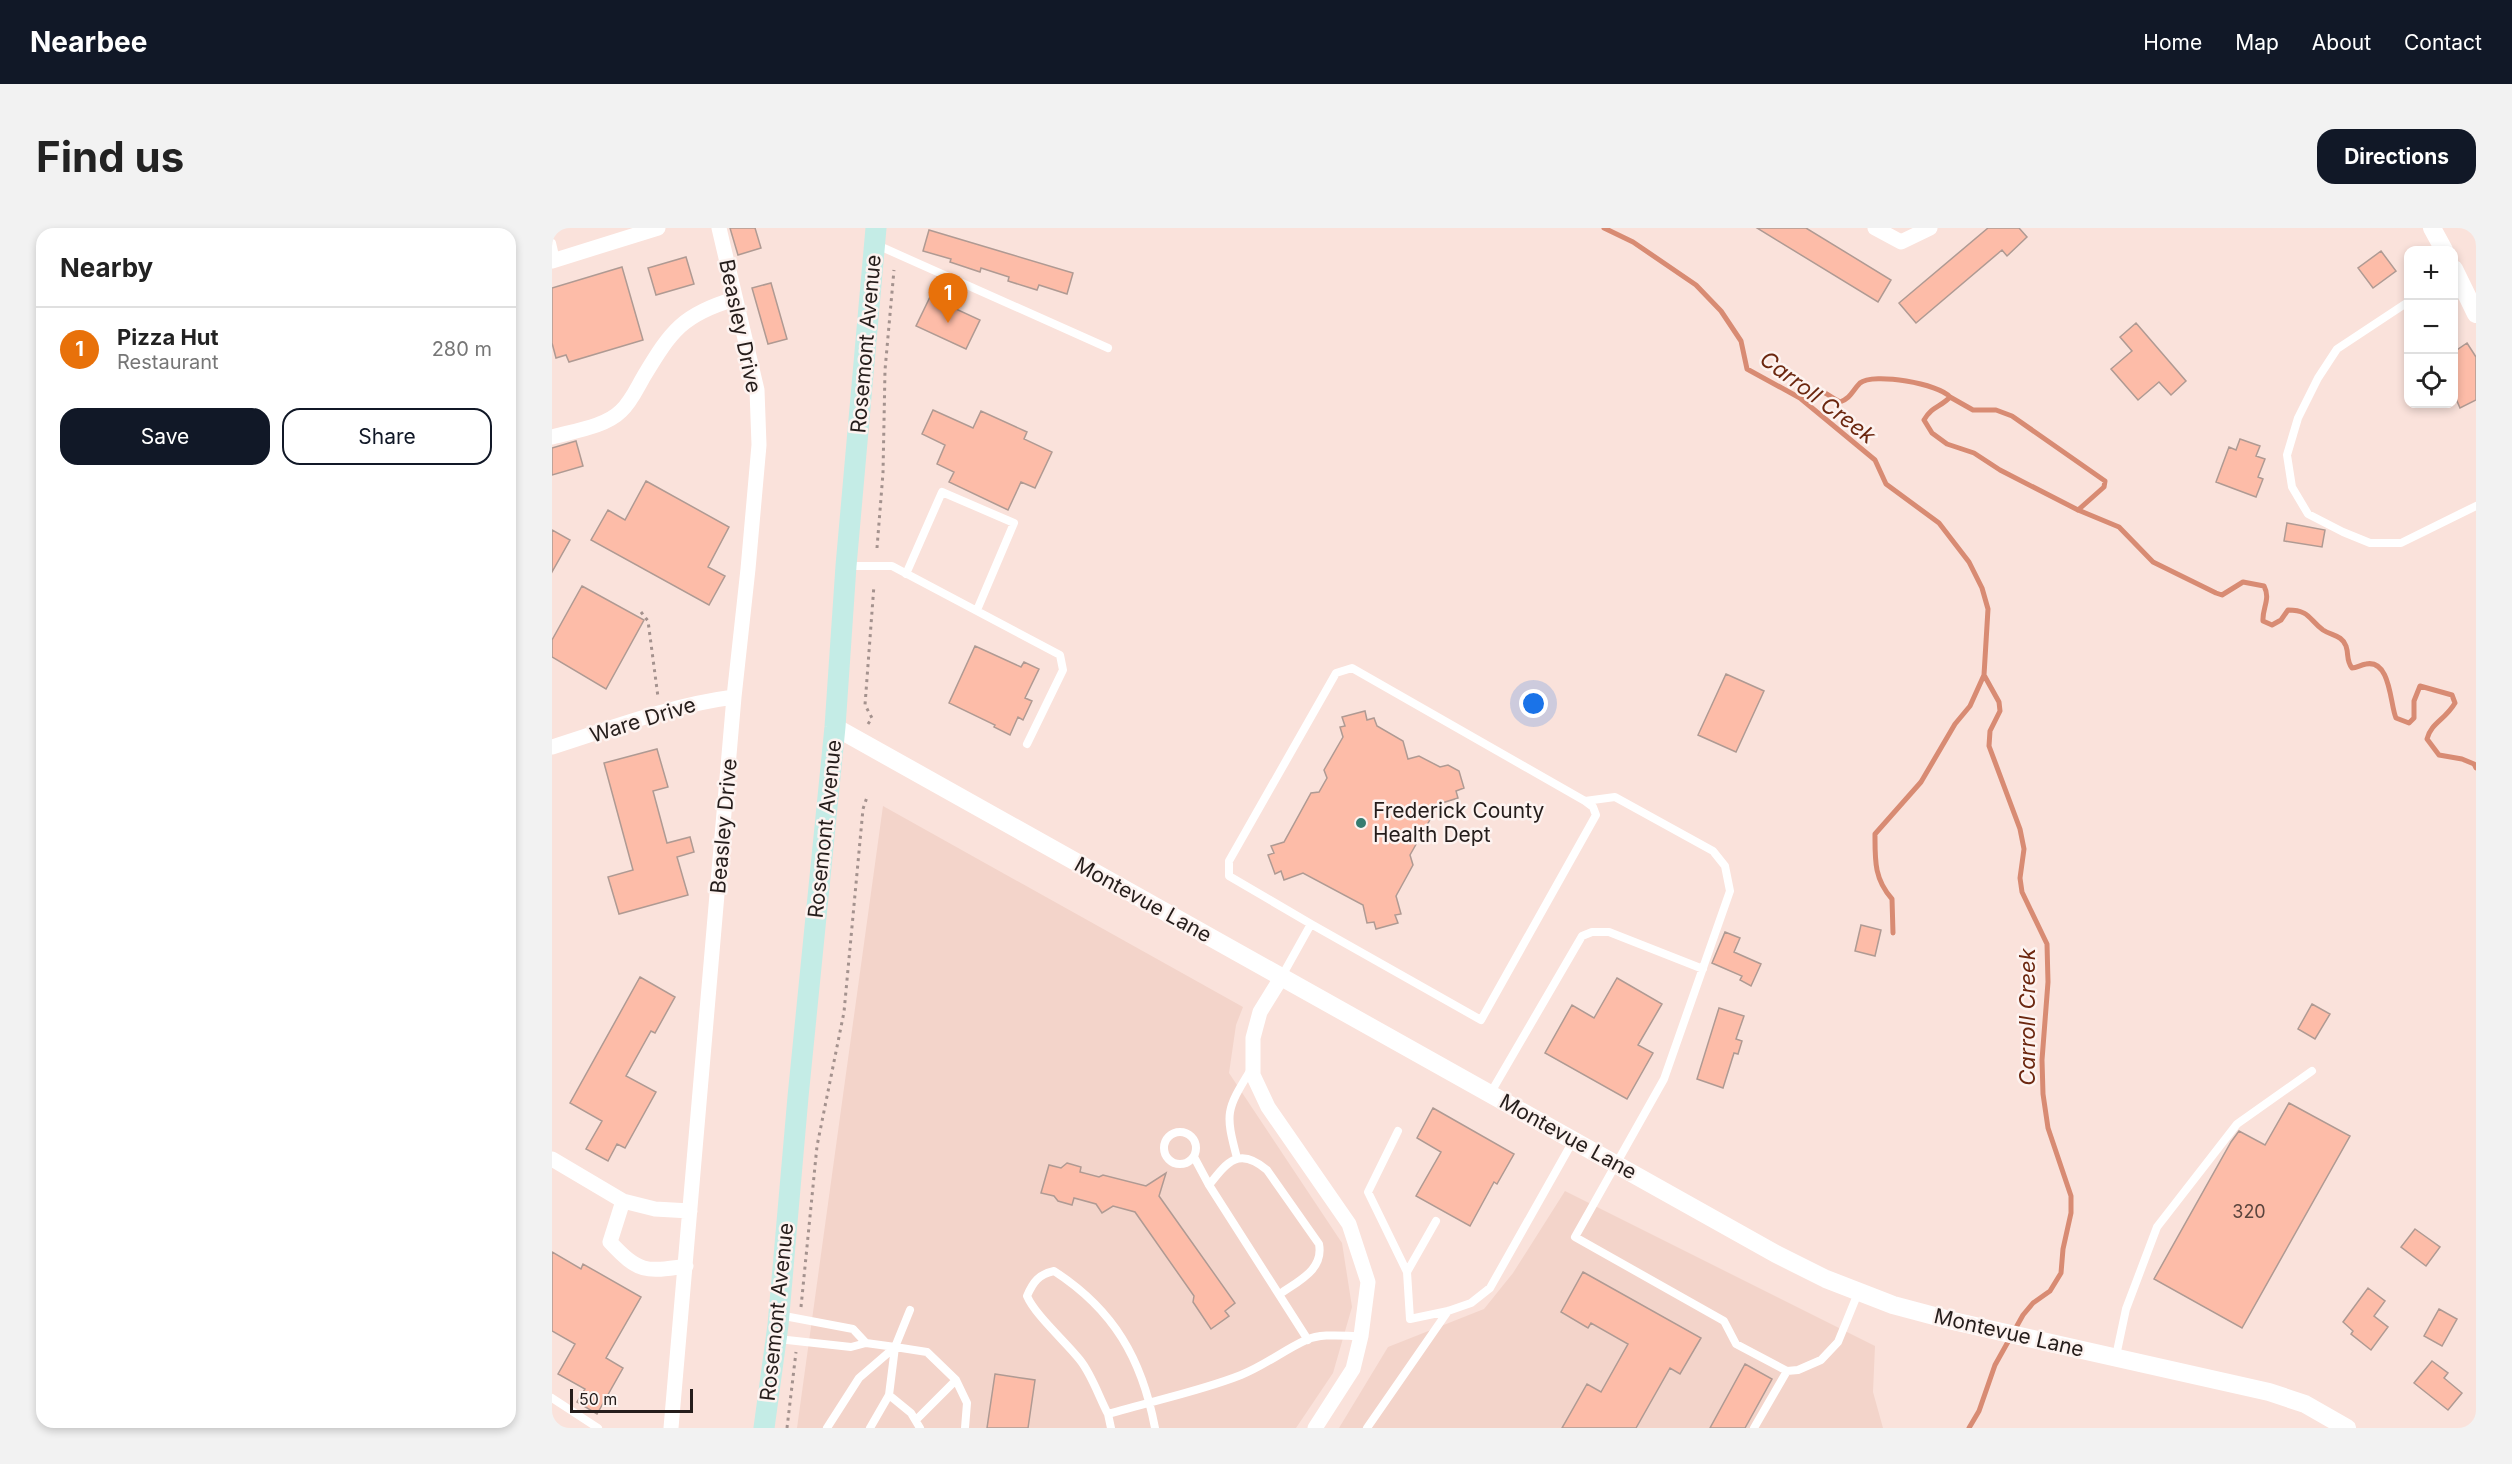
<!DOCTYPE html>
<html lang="en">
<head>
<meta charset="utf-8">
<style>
  :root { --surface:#fff; --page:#f2f2f2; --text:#222; --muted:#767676; --line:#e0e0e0; --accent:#111827 }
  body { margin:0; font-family:Inter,sans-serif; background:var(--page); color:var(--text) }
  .controls { position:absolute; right:18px; top:18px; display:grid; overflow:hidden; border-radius:12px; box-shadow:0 3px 9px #0003 }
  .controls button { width:54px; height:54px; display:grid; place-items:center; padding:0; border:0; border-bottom:2px solid var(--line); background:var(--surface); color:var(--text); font:30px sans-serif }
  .scale { position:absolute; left:18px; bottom:15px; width:123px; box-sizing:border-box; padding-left:6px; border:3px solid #251d1b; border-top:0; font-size:16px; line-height:21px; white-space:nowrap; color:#251d1b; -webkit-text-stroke:4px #fdf3f0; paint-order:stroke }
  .you { position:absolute; left:982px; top:476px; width:21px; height:21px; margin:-15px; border:4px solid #fff; border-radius:50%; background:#1a73e8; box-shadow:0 0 0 9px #1a73e833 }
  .badge { display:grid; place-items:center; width:39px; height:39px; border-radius:50%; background:var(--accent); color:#fff; font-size:20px; font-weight:700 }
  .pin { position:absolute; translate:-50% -50px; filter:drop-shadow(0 2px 3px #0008) }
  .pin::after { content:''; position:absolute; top:32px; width:21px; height:18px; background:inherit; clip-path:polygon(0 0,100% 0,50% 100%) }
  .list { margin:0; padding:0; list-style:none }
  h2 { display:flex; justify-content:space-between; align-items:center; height:78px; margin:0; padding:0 24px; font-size:26px }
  h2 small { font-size:20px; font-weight:400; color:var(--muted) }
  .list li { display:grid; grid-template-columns:39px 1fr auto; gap:18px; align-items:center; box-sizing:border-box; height:84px; padding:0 24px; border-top:2px solid var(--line) }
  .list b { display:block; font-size:22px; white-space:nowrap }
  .list p { margin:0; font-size:20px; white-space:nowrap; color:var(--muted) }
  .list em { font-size:20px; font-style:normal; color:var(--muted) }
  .actions { display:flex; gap:12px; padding:18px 24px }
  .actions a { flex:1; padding:14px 0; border:2px solid var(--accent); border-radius:18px; text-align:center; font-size:21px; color:var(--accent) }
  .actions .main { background:var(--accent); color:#fff }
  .icon { flex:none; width:33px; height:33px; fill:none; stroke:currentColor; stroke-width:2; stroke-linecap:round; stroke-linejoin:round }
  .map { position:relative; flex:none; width:1924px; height:1200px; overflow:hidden; border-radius:18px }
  header { display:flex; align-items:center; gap:36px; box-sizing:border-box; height:84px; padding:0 30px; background:var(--accent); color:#fff }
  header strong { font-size:28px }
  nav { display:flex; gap:33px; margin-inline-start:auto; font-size:21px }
  .intro { display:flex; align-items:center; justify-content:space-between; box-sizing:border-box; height:144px; padding:0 36px }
  h1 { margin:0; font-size:42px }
  .button { padding:15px 27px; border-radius:18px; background:var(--accent); color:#fff; font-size:21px; font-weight:700 }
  main { display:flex; gap:36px; padding:0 36px }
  aside { flex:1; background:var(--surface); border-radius:18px; box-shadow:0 3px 9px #0003 }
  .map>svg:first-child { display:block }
  .built { fill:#f3d4ca }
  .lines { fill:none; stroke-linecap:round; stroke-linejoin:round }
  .stream { stroke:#d88b73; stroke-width:5 }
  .building { fill:#fdbca8; stroke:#af9a93; stroke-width:1.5 }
  .path { stroke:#a4928e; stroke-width:3; stroke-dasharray:3 4.5; stroke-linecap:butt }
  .service { stroke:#fff; stroke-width:8 }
  .minor { stroke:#fff; stroke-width:15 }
  .tertiary { stroke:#fff; stroke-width:18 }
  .secondary { stroke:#c4ece6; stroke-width:21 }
  .poi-dot { fill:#377c70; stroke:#fdf3f0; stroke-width:2 }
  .labels { text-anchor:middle; stroke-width:5; stroke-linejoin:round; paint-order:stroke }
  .number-label { font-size:18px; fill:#5b453e }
  .street-label { font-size:21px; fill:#251d1b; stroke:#fdf3f0 }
  .poi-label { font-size:21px; fill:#251d1b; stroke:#fdf3f0; text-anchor:start }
  .water-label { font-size:22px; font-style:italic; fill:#6c270f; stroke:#fdf3f0 }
</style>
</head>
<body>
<header>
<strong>Nearbee</strong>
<nav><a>Home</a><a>Map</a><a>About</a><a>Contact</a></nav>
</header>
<div class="intro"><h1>Find us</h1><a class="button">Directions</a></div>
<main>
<aside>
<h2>Nearby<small></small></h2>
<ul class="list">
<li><span class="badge" style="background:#e8710a">1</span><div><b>Pizza Hut</b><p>Restaurant</p></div><em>280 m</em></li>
</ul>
<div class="actions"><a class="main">Save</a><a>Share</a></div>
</aside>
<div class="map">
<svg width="1924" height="1200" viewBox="0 0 1924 1200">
  <rect width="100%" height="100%" fill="#fae2db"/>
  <path class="built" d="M331,578L691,779L684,797L677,845L790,1015L800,1079L781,1145L744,1200H245Z
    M1013,963L1323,1118L1321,1164L1331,1200H787L836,1119L932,1081L961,1045Z"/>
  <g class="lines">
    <path class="stream" d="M1052,0L1081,14L1144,57L1169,83L1189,113L1195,141L1248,170L1323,232L1334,256L1387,295L1417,334L1430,360L1436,381L1432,447L1447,474L1448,483L1438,503L1437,518L1468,601L1472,621L1468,650L1470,664L1495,716L1496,754L1490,832L1491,866L1496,900L1519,968V985L1511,1021L1509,1045L1498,1063L1481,1075L1471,1087L1443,1137L1427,1183L1417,1200
      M1398,169L1421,182H1444L1460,188L1553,253L1552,259L1526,282
      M1248,170C1274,159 1266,162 1288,174C1299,170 1300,163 1308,155C1321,144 1388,156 1398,169C1389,179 1380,178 1372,192L1380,205L1395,216L1422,225L1448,242L1526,282L1567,299L1601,334L1664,365L1670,367L1691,354L1712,358C1719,371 1710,380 1711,393L1720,397L1729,392L1736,382C1758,382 1757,392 1771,402C1780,408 1790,407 1794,418C1797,427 1794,432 1800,440C1805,440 1808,437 1814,436C1839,431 1838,477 1844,490L1857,495L1862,490V473L1868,458L1900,467L1903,475C1893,492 1879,495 1875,511L1887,527L1910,531L1922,536L1924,540
      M1341,705L1340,671C1322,651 1323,632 1323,606L1369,554L1403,496L1418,478L1432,447"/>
  </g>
  <path class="building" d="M178,0H203L209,20L186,27Z
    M1205,0H1254L1339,52L1326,74Z
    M1436,0H1467L1475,9L1455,28L1450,22L1364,95L1347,75Z
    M377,2L521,45L515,66L487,57L485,62L456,53L457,49L429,40L428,44L398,34L399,31L371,23Z
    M1829,23L1844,43L1821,60L1806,40Z
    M134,29L142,56L104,67L96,40Z
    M70,39L91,112L17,134L14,127L4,130L0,115V60Z
    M219,55L235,111L216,116L200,60Z
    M378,69L428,92L414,121L364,98Z
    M1584,95L1634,153L1619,167L1607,154L1586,172L1559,141L1580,123L1568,109Z
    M1915,115L1924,129V172L1908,180L1902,166V124Z
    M381,182L421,200L429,183L475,204L472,211L500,224L483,260L469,254L456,282L397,254L402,244L385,236L393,217L370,206Z
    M1688,211L1708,218L1704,228L1713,231L1706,249L1711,251L1704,269L1664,254L1677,219L1684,222Z
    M24,213L31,238L0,247V220Z
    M94,253L177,299L156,339L173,348L157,377L39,312L56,282L73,292Z
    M1735,295L1773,302L1770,319L1732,313Z
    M0,302L18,312L0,344Z
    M30,358L92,392L54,461L0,429V412Z
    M423,418L469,439L472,434L487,441L473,470L480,473L471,492L466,489L458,507L442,499L443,497L397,475Z
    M1174,446L1212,463L1184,524L1146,507Z
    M813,483L815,492L822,490L825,498L851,513L856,531L867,528L888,539L896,537L907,543L912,560L904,563L906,570L887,576L858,627L861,637L844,668L849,686L843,687L846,695L824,701L822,694L815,695L811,677L751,645L732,652L729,643L723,646L716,627L722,625L719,618L732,614L759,565L767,564L775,550L772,542L791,509L788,499L793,498L790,489Z
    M105,521L116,559L101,563L115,615L138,609L142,624L125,629L136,667L67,686L56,649L81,642L52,535Z
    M1309,697L1329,702L1323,728L1303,723Z
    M1173,704L1188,710L1182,724L1209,736L1199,758L1188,752L1190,748L1160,735Z
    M88,749L123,769L103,805L99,803L74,848L104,864L73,920L65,916L56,933L34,921L50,893L18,875Z
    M1065,750L1110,776L1086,817L1101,825L1075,871L993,825L1020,777L1042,790Z
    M1760,776L1778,786L1763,811L1746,801Z
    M1167,780L1192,788L1184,811L1190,813L1186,826L1182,825L1171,860L1145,851Z
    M1737,875L1798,908L1690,1100L1602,1051L1679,914L1687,903L1713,917Z
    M881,880L962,926L945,956L942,954L918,998L864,968L889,924L865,910Z
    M515,935L529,939L528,944L547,949L551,947L594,958L614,945L607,968L683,1075L673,1083L677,1088L659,1101L641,1074L642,1068L583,984L561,978L550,985L544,976L522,970L520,977L506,973L502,968L489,965L497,937L509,940Z
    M1863,1001L1888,1019L1874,1038L1849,1019Z
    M0,1024L29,1041L31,1036L89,1069L54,1130L71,1140L45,1186L25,1174L33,1161L6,1146L23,1116L0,1103Z
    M1031,1044L1149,1110L1128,1146L1118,1140L1084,1200H1010L1035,1156L1049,1164L1076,1116L1039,1095L1036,1100L1009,1084Z
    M1816,1060L1833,1073L1822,1088L1836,1099L1819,1122L1799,1106L1801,1103L1791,1094Z
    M1887,1081L1905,1091L1890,1118L1872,1108Z
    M1880,1133L1896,1145L1892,1150L1910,1165L1896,1182L1862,1155Z
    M1193,1136L1220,1151L1193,1200H1158Z
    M443,1146L483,1152L476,1200H435Z"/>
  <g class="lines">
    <path class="path" d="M325,320L331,245L333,142L342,42
      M89,384L96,393L106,469
      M316,496L320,490L313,477L322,357
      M249,1079L265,918L292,784L311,581L315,569
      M235,1200L244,1124"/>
    <path class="service" d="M0,15L4,32
      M325,17L556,120
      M1856,74L1785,121L1766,150L1746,190L1735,227L1740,259L1756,286L1791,304L1818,315H1849L1924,278
      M297,338H340L508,427L511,442L475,516
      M354,346L390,264L462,295L425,382
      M759,696L929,792L1044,587L1041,579L1033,573
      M730,748L759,696L677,648V633L784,445L800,440L1033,573L1063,569L1161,623L1173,638L1178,663L1112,851L1023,1009L1172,1093L1184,1116L1235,1143L1246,1142L1269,1132L1286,1114L1306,1065
      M938,866L1030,708L1040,704H1057L1151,741
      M846,903L816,964L855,1044L858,1091L896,1083L919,1075L938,1060L1021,913
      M612 920a16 16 0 1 1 32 0a16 16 0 1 1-32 0Z
      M642,929L657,957L756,1112
      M685,930C673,885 674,882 698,843
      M657,957C675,934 687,918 715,942L767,1016C772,1042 746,1053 728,1066
      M855,1044L884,993
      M226,1111L299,1119L314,1115L301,1101L227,1087
      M314,1115L343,1119L358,1082
      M1564,1128L1574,1081L1605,999L1685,896L1760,843
      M337,1167L359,1185L368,1200
      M0,1170L46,1200
      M556,1186L559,1200
      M364,1192L404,1152
      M275,1200L307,1150L343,1119L375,1124L404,1152L415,1175L413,1200
      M318,1200L337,1167L343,1119
      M603,1200C590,1131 562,1082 502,1043C487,1046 481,1054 475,1068C483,1087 514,1114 528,1132C540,1147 547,1169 556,1186C599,1173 646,1164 689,1147C712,1138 732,1122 754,1112C770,1105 791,1108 809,1108
      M815,1200L896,1083
      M1202,1200L1235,1143"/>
    <path class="minor" d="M1323,0L1349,14L1378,0
      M0,33L106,0
      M0,209C21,203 53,199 69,183C79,174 85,160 92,148C119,103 131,86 183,71
      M0,519C60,500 120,477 182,469
      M729,750L708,784L701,810V847L716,879L797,996L816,1054L809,1108L801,1141L763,1200
      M0,931L71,973L103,981L138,983
      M71,973L58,1014C87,1045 93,1044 134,1038
      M119,1200L182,469L196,341L207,217L205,162L167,0"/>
    <path class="tertiary" d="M1880,0L1892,22
      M1902,41L1924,86
      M283,499L1224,1026L1274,1051L1341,1077L1401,1093L1717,1164L1753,1176L1795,1200"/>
    <path class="secondary" d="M212,1200L226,1097L246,869L283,499L294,338L324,0"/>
  </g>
  <circle class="poi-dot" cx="809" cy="595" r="6"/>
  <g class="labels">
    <g class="number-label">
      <text x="1697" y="990">320</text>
    </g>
    <g class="street-label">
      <text transform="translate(188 98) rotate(78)" y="7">Beasley Drive</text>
      <text transform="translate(314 116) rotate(-85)" y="7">Rosemont Avenue</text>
      <text transform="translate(91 492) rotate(-17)" y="7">Ware Drive</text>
      <text transform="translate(172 598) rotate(-85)" y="7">Beasley Drive</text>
      <text transform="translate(273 601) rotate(-84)" y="7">Rosemont Avenue</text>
      <text transform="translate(591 672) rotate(29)" y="7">Montevue Lane</text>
      <text transform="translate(1016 909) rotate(29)" y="7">Montevue Lane</text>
      <text transform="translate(225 1084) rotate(-84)" y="7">Rosemont Avenue</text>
      <text transform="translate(1457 1105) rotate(13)" y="7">Montevue Lane</text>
    </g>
    <g class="poi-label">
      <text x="821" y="590">Frederick County<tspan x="821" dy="24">Health Dept</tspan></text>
    </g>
    <g class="water-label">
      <text transform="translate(1266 169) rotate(37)" y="8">Carroll Creek</text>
      <text transform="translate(1475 789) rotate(-90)" y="8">Carroll Creek</text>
    </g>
  </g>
</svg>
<div class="controls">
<button>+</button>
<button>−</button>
<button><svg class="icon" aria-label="locate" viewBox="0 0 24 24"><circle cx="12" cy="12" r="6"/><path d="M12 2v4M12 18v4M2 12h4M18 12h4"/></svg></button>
</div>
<div class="scale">50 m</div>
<div class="you"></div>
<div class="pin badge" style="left:396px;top:95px;background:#e8710a">1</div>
</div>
</main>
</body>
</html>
